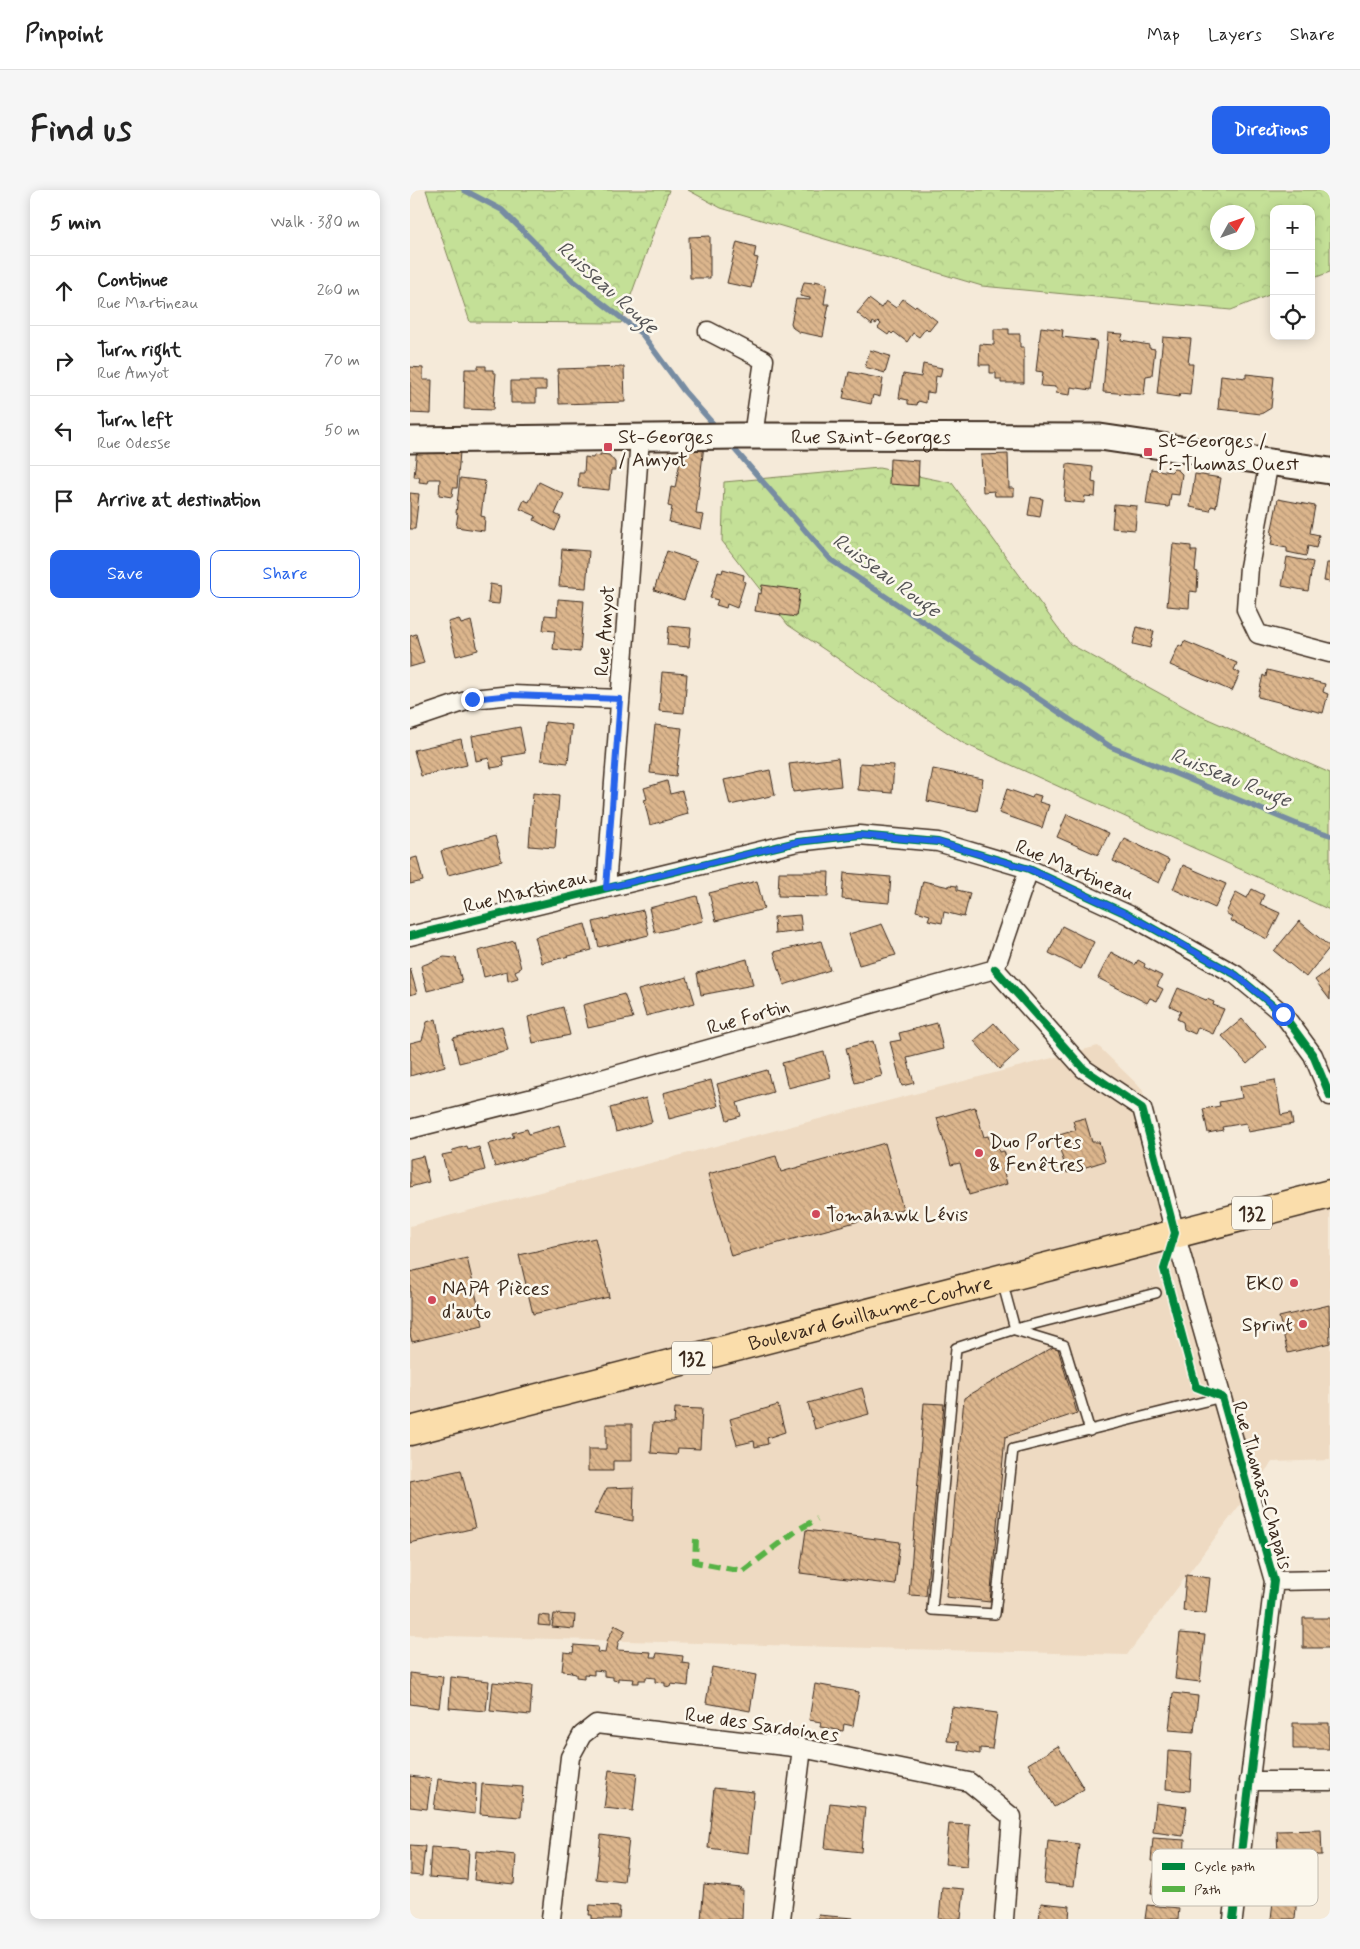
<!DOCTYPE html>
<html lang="en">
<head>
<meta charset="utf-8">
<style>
  :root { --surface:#fff; --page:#f6f6f6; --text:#222; --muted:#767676; --line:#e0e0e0; --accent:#2563eb }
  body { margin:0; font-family:Mynerve,sans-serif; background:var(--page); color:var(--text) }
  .controls { position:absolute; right:15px; top:15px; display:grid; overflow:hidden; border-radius:10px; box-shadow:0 2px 12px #0003 }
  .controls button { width:45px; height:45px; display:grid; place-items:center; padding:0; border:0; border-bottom:1px solid var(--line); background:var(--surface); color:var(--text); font:25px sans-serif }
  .compass { position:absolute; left:800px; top:15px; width:45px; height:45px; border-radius:50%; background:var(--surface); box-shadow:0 2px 12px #0003; rotate:50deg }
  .stop { position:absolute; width:15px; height:15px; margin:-11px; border:4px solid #2563eb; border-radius:50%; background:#fff }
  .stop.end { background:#2563eb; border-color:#fff; box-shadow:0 1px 5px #0008 }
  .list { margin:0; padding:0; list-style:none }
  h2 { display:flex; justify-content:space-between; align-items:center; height:65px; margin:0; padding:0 20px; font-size:21px }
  h2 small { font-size:16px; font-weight:400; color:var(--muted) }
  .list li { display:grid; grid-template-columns:32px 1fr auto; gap:15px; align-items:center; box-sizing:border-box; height:70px; padding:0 20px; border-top:1px solid var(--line) }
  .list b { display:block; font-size:19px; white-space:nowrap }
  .list p { margin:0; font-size:16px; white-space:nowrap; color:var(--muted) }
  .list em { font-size:16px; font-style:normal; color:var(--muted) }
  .actions { display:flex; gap:10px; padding:15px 20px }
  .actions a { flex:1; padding:11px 0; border:1px solid var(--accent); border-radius:10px; text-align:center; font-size:18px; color:var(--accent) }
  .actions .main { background:var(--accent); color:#fff }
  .icon { flex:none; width:28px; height:28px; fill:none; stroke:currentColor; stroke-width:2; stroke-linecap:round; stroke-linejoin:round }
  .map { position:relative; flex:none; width:920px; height:1729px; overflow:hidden; border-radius:10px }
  header { display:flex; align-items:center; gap:30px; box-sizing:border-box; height:70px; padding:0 25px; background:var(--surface); border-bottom:1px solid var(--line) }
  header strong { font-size:24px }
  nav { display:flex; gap:28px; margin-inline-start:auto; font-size:18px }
  .intro { display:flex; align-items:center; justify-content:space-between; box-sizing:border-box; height:120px; padding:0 30px }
  h1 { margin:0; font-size:35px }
  .button { padding:12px 22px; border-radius:10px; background:var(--accent); color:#fff; font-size:18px; font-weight:700 }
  main { display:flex; gap:30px; padding:0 30px }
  aside { flex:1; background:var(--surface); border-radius:10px; box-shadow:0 2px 12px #0003 }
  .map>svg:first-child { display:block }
  .built { fill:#eedac2 }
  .forest { fill:url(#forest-crowns); stroke:#80855a; fill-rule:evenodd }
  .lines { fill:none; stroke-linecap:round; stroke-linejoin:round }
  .stream { stroke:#778ca2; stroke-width:5.5 }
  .building { fill:url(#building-back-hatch); stroke:#3b2a1e }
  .lane-casing { stroke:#3b2a1e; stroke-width:12 }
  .street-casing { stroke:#3b2a1e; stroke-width:21 }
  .secondary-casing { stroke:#3b2a1e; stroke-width:29 }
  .primary-casing { stroke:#3b2a1e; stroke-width:31 }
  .lane { stroke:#fbf7ec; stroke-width:9 }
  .street { stroke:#fbf7ec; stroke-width:18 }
  .secondary { stroke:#fbf7ec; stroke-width:25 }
  .primary { stroke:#faddab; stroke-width:28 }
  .quiet { stroke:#57b245; stroke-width:6; stroke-dasharray:12 6; stroke-linecap:butt }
  .cycleway-casing { stroke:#fbf7ec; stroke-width:11 }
  .cycleway { stroke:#00873e; stroke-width:8 }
  .route { stroke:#2563eb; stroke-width:6 }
  .poi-dot { fill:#d1495b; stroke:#fbf7ec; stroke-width:2 }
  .labels { text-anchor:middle; stroke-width:5; stroke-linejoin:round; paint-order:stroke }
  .shield { fill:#fbf7ec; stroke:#75685c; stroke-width:1 }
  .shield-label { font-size:19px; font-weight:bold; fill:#3b2a1e }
  .poi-label { font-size:20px; fill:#3b2a1e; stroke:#fbf7ec; text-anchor:start }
  .street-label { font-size:20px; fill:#3b2a1e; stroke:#fbf7ec }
  .water-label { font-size:21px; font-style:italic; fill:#545355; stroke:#fbf7ec }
  .key { fill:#fbf7ec; stroke:#c1baae; stroke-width:1 }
  .key-label { font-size:14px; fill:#3b2a1e }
</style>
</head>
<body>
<header>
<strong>Pinpoint</strong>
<nav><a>Map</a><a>Layers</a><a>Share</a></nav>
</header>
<div class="intro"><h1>Find us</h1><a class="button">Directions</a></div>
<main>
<aside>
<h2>5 min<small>Walk · 380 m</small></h2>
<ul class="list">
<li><svg class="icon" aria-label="ahead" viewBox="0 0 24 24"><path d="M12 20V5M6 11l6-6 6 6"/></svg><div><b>Continue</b><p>Rue Martineau</p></div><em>260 m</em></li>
<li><svg class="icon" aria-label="right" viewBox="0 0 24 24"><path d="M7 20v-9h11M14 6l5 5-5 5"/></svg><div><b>Turn right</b><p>Rue Amyot</p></div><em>70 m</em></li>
<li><svg class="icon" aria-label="left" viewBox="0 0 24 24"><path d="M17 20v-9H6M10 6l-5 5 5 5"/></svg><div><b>Turn left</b><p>Rue Odesse</p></div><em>50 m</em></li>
<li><svg class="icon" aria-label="arrive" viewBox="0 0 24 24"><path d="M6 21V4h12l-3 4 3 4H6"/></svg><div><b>Arrive at destination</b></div></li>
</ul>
<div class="actions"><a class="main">Save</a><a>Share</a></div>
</aside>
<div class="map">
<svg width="920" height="1729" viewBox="0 0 920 1729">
  <defs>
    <pattern id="forest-crowns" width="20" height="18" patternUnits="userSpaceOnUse" patternTransform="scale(1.25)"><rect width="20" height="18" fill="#c4e097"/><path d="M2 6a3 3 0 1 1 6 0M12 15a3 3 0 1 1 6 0" fill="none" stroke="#a9c082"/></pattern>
    <pattern id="building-back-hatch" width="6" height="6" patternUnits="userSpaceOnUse" patternTransform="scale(1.25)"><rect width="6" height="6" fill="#dcb68d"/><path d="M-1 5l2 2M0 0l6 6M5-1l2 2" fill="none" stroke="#b49473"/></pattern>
  </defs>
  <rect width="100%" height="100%" fill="#f5ead9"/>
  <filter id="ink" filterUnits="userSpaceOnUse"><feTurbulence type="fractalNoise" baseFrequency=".02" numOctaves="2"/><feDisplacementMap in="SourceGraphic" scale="10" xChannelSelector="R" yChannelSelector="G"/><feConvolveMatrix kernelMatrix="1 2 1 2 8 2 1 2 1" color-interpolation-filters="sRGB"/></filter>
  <g filter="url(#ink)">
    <path class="built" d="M688,856L732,899L770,1031L920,991V1270L862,1272L717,1465L0,1445V1036Z"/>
    <path class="forest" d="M16,0H259L211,133L60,132Z
      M278,0H920V82L901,89V19H864V103L821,120L572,96L311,18ZM808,22H838V52H808Z
      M469,278L542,293L660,454L791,526L920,583V720L553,553L378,435L312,351L314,292Z"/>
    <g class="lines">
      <path class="stream" d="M54,0L92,20L161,89L232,144L274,201L307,238
        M319,253L421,370L701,557L889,635L920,645"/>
    </g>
    <path class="building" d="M300,46V88H280L279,47Z
      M327,52L346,57L344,67L348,68L341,98L317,93Z
      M405,91L417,94L414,114H419L413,147L389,142L383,138L381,133L386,109L400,110V108L390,106L394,92L404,93Z
      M459,109L471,118L476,111L486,118L493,109L504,117L506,115L527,131L519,141L516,138L509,147L503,143L497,152L484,142L482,144L480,142L478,145L468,138L471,134L468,131L466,134L463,132L462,135L447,123Z
      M631,137L653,140L652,147L687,151L681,200L661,197L660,205L646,203L647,197L631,196L633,182L626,181Z
      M584,139H599V144H610V157H614V193H591V189H586V183H580V175H569L570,154L584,155Z
      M698,143L713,144L711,150L739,155V158L745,159L742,185L736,186L734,205L693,202Z
      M753,147L781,149L778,174H783L780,205L770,204L769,207L747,204Z
      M460,160L480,166L475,183L455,177Z
      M513,174L532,178L530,187L526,186L524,203L517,202L516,213L508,211L507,215L498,214V210L489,208L493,184L511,187Z
      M68,176H76V180H83V183H86L83,220L54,219L55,179H68Z
      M0,177L13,178V190H22L21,224L0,223Z
      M214,177L215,212L149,214L148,179Z
      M439,182L473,189L470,207L463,205L461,214L433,208Z
      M836,184L864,187L861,218L851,224L808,219L811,185L836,188Z
      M101,191H136V200H126V213H101Z
      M294,255L286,324L294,325L291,339L259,332L262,317L258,316L261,297L265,298L271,266Z
      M7,258L50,262L47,298H43L42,307L29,305L30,289H19L18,293L9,292L10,287H4Z
      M190,264L199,265L205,272V280H201L199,300L168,297L169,283H174L175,267L183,268L184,265L190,266Z
      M598,264L599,298H604V306H585L584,301L573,302L571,265Z
      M480,269L509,271L508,296L479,294Z
      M657,274L683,277L682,292L686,293L685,307L675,306L674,313L654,311Z
      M741,279L761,282L764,279L768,280L772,284L769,305L761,304L759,317L736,314Z
      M785,284L811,288L806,317L801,316L800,321L780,317Z
      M50,288L75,291L71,326L75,327L74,341L46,337L48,324L46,323Z
      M129,292L154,304L145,324L151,327L145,341L124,330L126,326L110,319L114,310L119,312Z
      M0,303L9,304L5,339H0Z
      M621,307L633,309L630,327L618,325Z
      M868,309L905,316L900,343L909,345L906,358L898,356L896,366L877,362V358L861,355L863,345L861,344Z
      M704,314L727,316L725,340L702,338Z
      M763,354L781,356V361H787L785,381L788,382L787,402L780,401L779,418L757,416Z
      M152,359L179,361L176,398L149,396Z
      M257,361L287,371L274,410L244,400Z
      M877,367L903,372L898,401L872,396Z
      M917,373H920V392L914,391Z
      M313,379L334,385L333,391L335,392L327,418L317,414L316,418L306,415L308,410L300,408L308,382L312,383Z
      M80,394L91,396L89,414L78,413Z
      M352,395L390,400L386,427L345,421L348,403L351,404Z
      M148,409L174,411L170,462L143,459L145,441L133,440L135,425L147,426Z
      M49,429L51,434L61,431L68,460L46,466L38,432Z
      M259,436L281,438L279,457L257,455Z
      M727,437L744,441L740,458L723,454Z
      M6,444L14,473L0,477V446Z
      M774,451L827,473L824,480L830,483L822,501L760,475L769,455L772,457Z
      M857,480L915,494L913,502L918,504L913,523L848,507L853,485L856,487Z
      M252,482L277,484L274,523L249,521Z
      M135,532L162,535L158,573L131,570Z
      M245,535L272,538L266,586L240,583Z
      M110,537L115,563L92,567L94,576L81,578L79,568L66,571L62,546Z
      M51,549L57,575L11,586L4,560Z
      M428,568L431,596L383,602L379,574Z
      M450,573L484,575L482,603L448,600Z
      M523,579L573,589L567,621L517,611Z
      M360,580L365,605L320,615L314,590Z
      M257,591L260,604L272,601L278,624L240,635L234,610L237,609L234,598Z
      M597,599L622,608L624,604L631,606L629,612L639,615L632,638L589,623Z
      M123,603L149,606L145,658L119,656Z
      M657,624L699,643L688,665L647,647Z
      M85,646L92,671L38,685L31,661Z
      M714,648L759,670L749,693L703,671Z
      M7,667L13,691L0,694V669Z
      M773,675L816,694L805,718L763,699Z
      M369,682H419L418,707L368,706Z
      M434,683L481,687L479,713L432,709Z
      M347,691L354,719L306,731L299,703Z
      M513,691L539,697V695L547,696V700L560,703L554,727L534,722L532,733L518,730L520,725L506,721Z
      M842,699L854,705L850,714L870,723L857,749L820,730L822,727L816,723L826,702L837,708Z
      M287,706L293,731L245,743L239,718Z
      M233,720L239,745L189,757L183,732Z
      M390,725L392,741L365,744L364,727Z
      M889,731L920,757L896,787L864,761Z
      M175,734L182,760L132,773L125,747Z
      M472,734L486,765L449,775L439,744Z
      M652,736L684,752L671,779L639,763Z
      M104,751L111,778L105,781L108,788L98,791L97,781L74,787L68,761Z
      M411,751L420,780L374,795L364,762Z
      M701,762L725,775L728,770L735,774L734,777L752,786L747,796L753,799L747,811L740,808L737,813L688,788Z
      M34,767L46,768L52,792L17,801L11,776Z
      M337,769L343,795L291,805L287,783Z
      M0,778L7,803L0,805Z
      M920,779V810L905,790Z
      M277,787L285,813L236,826L228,800Z
      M768,798L796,810L797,809L804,812L803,815L814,819L803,844L788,837L785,844L774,839L773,832L767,829L771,821L760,816Z
      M214,804L223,828L178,838L173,815Z
      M153,817L160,845L123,853L118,827Z
      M26,829L35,876L0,886V853L12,850L17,832Z
      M832,829L856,857L837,874L812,846Z
      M527,833L533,859L497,868L504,893L492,896L480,852L491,850L489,843Z
      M584,833L609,861L589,879L564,851Z
      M92,836L98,861L49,873L43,848Z
      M463,851L472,886L445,893L436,858Z
      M414,862L421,887L378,898L372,873Z
      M357,880L363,902L327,913L331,926L317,930L307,894Z
      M301,890L308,916L259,929L253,903Z
      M865,890L871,925L881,923L883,934L838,942L836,933L812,937L813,940L798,943L793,919L810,916L809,912L832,908L830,896Z
      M236,908L242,932L206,942L200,918Z
      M565,917L574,947L578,946L582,960L588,958L589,962L594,961L599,977L593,979L597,994L559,1005L550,973L541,975L527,928Z
      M675,928L682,952H689L695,971L657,983L646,946L666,940L663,931Z
      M149,935L155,957L85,977L78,954L104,947L102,943L117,939L119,944Z
      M475,953L493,1019L321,1066L298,984L366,966L371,982Z
      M57,956L58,960L69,957L75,980L39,990L32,965L42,963L43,960Z
      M13,966L19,992L0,997V969Z
      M185,1048L199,1107L123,1124L109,1065Z
      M57,1068L73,1135L2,1152L0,1144V1082Z
      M919,1115L920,1153L878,1163L869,1127Z
      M647,1155L667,1223L595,1247L580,1412L536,1407L554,1208Z
      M452,1198L459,1224L405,1239L398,1213Z
      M514,1213L534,1214L516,1406L499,1405Z
      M368,1215L375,1242L357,1248L358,1254L345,1257L344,1251L327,1255L320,1229Z
      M265,1218L292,1219L290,1259L268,1258L267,1265L241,1263L243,1233L264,1234Z
      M196,1234H222V1271H203V1281H178V1259H196Z
      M51,1280L65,1338L0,1353V1291Z
      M224,1297L223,1331L184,1324L197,1298Z
      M396,1340L490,1352L485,1395L390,1383Z
      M776,1385L800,1388L796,1424L773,1421Z
      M144,1424L165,1425L164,1439L142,1437Z
      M129,1425L140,1426V1436L128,1435Z
      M893,1428H920V1458H893Z
      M205,1435L216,1441L208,1453L207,1460L241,1462L240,1467H246L247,1463L273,1466L272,1473L280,1474L278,1496L261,1494L260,1497L255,1496V1493L245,1492V1488L236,1487V1490H229V1493H223L224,1489L208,1488V1491L203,1490V1487L194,1486V1481L184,1480V1485L174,1484V1488L166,1487V1484L161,1483L162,1482L152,1481L154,1462L163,1463L164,1455L188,1457L187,1462L195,1463L197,1451Z
      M770,1443L795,1445L790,1492L765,1489Z
      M302,1477L346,1485L340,1521L296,1513Z
      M0,1483L33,1487L29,1518L0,1514Z
      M41,1487L79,1491L76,1521L39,1518Z
      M83,1492L122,1496L120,1525L80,1521Z
      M405,1494L449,1502L443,1536L434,1534L433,1541L410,1537L411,1532L399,1530Z
      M763,1503L788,1506L784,1542L759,1540Z
      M542,1517L587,1523L582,1559L570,1558V1564L548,1560L549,1552L537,1551Z
      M883,1533H919V1559H883Z
      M648,1556L674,1599L644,1617L618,1574Z
      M758,1561L782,1563L780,1601L756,1599Z
      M199,1580L227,1583L223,1621L194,1618Z
      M0,1586L21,1589L17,1619L0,1617Z
      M28,1589L66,1594L65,1624L24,1619Z
      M72,1594L113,1597L111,1627L70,1624Z
      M304,1598L344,1602L338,1663L298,1658Z
      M420,1613L455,1617L451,1662L415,1658Z
      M746,1613L777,1617L773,1646L743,1642Z
      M539,1634L560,1635L557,1676L535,1674Z
      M911,1640L912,1665L868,1666L867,1641Z
      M191,1645L219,1649L214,1692L186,1689Z
      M743,1648L775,1650L774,1674L741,1671Z
      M638,1650L669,1654L664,1696L634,1693Z
      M0,1655L15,1656L12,1686L0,1685Z
      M21,1657L59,1660L57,1690L19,1687Z
      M66,1661L106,1665L104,1694L64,1690Z
      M744,1683L773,1686L771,1706L741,1703Z
      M865,1693L888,1695L885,1729H861Z
      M294,1694L331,1698L329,1700H333L332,1729H291Z
      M532,1697L554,1699L551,1729H529Z
      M631,1713L660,1716L659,1729H629Z
      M180,1715L210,1717L209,1729H182V1725H179Z
      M737,1715L769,1718L768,1729H735Z
      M408,1725L443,1728V1729H404L409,1728Z"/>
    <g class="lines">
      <g class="lane-casing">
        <path id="lane" d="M592,1091L605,1139
          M746,1103L605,1139L546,1158L522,1420L585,1424L603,1259L812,1207
          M605,1140L654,1155L680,1241"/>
      </g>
      <g class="street-casing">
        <path id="street" d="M298,141L354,170L343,246
          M859,272L839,377L836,419L848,444L920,463
          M0,530L62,509L102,505L210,509
          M196,698L230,248
          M0,746L387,652L449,645L528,652L619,679L719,725L826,785L873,824L903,865L920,906
          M585,779L674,879L732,918L765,1043L864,1391L823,1729
          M585,779L619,679
          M0,939L131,906L585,779
          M864,1391L920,1390
          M839,1591H920
          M141,1729L160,1567L172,1545L186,1534L392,1558L559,1592L602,1627L594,1729
          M371,1729L392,1558"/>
      </g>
      <g class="secondary-casing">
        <g id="secondary">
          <path id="s1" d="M0,250L327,246L690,247L920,281"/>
        </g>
      </g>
      <g class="primary-casing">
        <g id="primary">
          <path id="s2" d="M0,1241L920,1004"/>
        </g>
      </g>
      <use href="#lane" class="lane"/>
      <use href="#street" class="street"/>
      <use href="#secondary" class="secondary"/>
      <use href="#primary" class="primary"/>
      <path class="quiet" d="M286,1349L285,1372L333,1381L386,1341L407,1329"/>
      <g class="cycleway-casing">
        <path id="cycleway" d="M0,746L387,652L449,645L528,652L619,679L719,725L826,785L873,824L903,865L920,906
          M585,779L674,879L732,918L765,1043L754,1079L786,1197L812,1207L864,1391L823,1729"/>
      </g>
      <use href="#cycleway" class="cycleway"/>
    </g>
  </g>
  <g class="lines" filter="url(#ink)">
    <path class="route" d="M62,509L102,505L210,509L196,698L387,652L449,645L528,652L619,679L719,725L826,785L873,824"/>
  </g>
  <g class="poi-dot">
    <rect x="193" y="252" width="10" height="10" rx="2.5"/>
    <rect x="733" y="257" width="10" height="10" rx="2.5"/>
    <circle cx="569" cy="963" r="5"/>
    <circle cx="406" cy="1024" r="5"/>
    <circle cx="884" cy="1093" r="5"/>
    <circle cx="22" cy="1110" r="5"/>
    <circle cx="893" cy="1134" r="5"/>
  </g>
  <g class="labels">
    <g class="shield">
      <rect x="822" y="1006.5" width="40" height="33" rx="4"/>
      <rect x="262" y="1151.5" width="40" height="33" rx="4"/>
    </g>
    <g class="shield-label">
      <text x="842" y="1030">132</text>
      <text x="282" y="1175">132</text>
    </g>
    <g class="poi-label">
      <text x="208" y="253">St-Georges<tspan x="208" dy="23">/ Amyot</tspan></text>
      <text x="748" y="257">St-Georges /<tspan x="748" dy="23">F.-Thomas Ouest</tspan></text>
      <text x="579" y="958">Duo Portes<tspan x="579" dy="23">&amp; Fenêtres</tspan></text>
      <text x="416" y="1031">Tomahawk Lévis</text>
      <text x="874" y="1100" text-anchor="end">EKO</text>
      <text x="32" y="1105">NAPA Pièces<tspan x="32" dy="23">d'auto</tspan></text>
      <text x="883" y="1141" text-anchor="end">Sprint</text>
    </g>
    <g class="street-label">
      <text dy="7" stroke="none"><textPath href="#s1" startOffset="461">Rue Saint-Georges</textPath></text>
      <text transform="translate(194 441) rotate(-86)" y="7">Rue Amyot</text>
      <text transform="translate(665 679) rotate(23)" y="7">Rue Martineau</text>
      <text transform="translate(115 701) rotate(-14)" y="7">Rue Martineau</text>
      <text transform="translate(338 826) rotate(-16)" y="7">Rue Fortin</text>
      <text dy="7" stroke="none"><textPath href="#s2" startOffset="475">Boulevard Guillaume-Couture</textPath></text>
      <text transform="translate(853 1295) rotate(74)" y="7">Rue Thomas-Chapais</text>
      <text transform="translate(352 1534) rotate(8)" y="7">Rue des Sardoines</text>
    </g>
    <g class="water-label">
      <text transform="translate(198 97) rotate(42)" y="7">Ruisseau Rouge</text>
      <text transform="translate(477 385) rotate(36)" y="7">Ruisseau Rouge</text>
      <text transform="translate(821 587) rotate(22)" y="7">Ruisseau Rouge</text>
    </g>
  </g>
  <rect x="742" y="1659" width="166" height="57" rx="8" class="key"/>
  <rect x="752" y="1673" width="23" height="7" fill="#00873e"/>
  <rect x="752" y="1696" width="23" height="6" fill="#57b245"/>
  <g class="key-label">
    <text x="784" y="1681">Cycle path</text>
    <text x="784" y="1704">Path</text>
  </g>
</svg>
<div class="controls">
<button>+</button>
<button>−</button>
<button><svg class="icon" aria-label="locate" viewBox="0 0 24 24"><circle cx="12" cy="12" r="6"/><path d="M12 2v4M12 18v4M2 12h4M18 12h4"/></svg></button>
</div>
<svg class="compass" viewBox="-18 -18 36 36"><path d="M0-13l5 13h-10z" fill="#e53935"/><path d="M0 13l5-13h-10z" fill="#767676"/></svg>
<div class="stop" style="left:873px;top:824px"></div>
<div class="stop end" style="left:62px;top:509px"></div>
</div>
</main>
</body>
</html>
